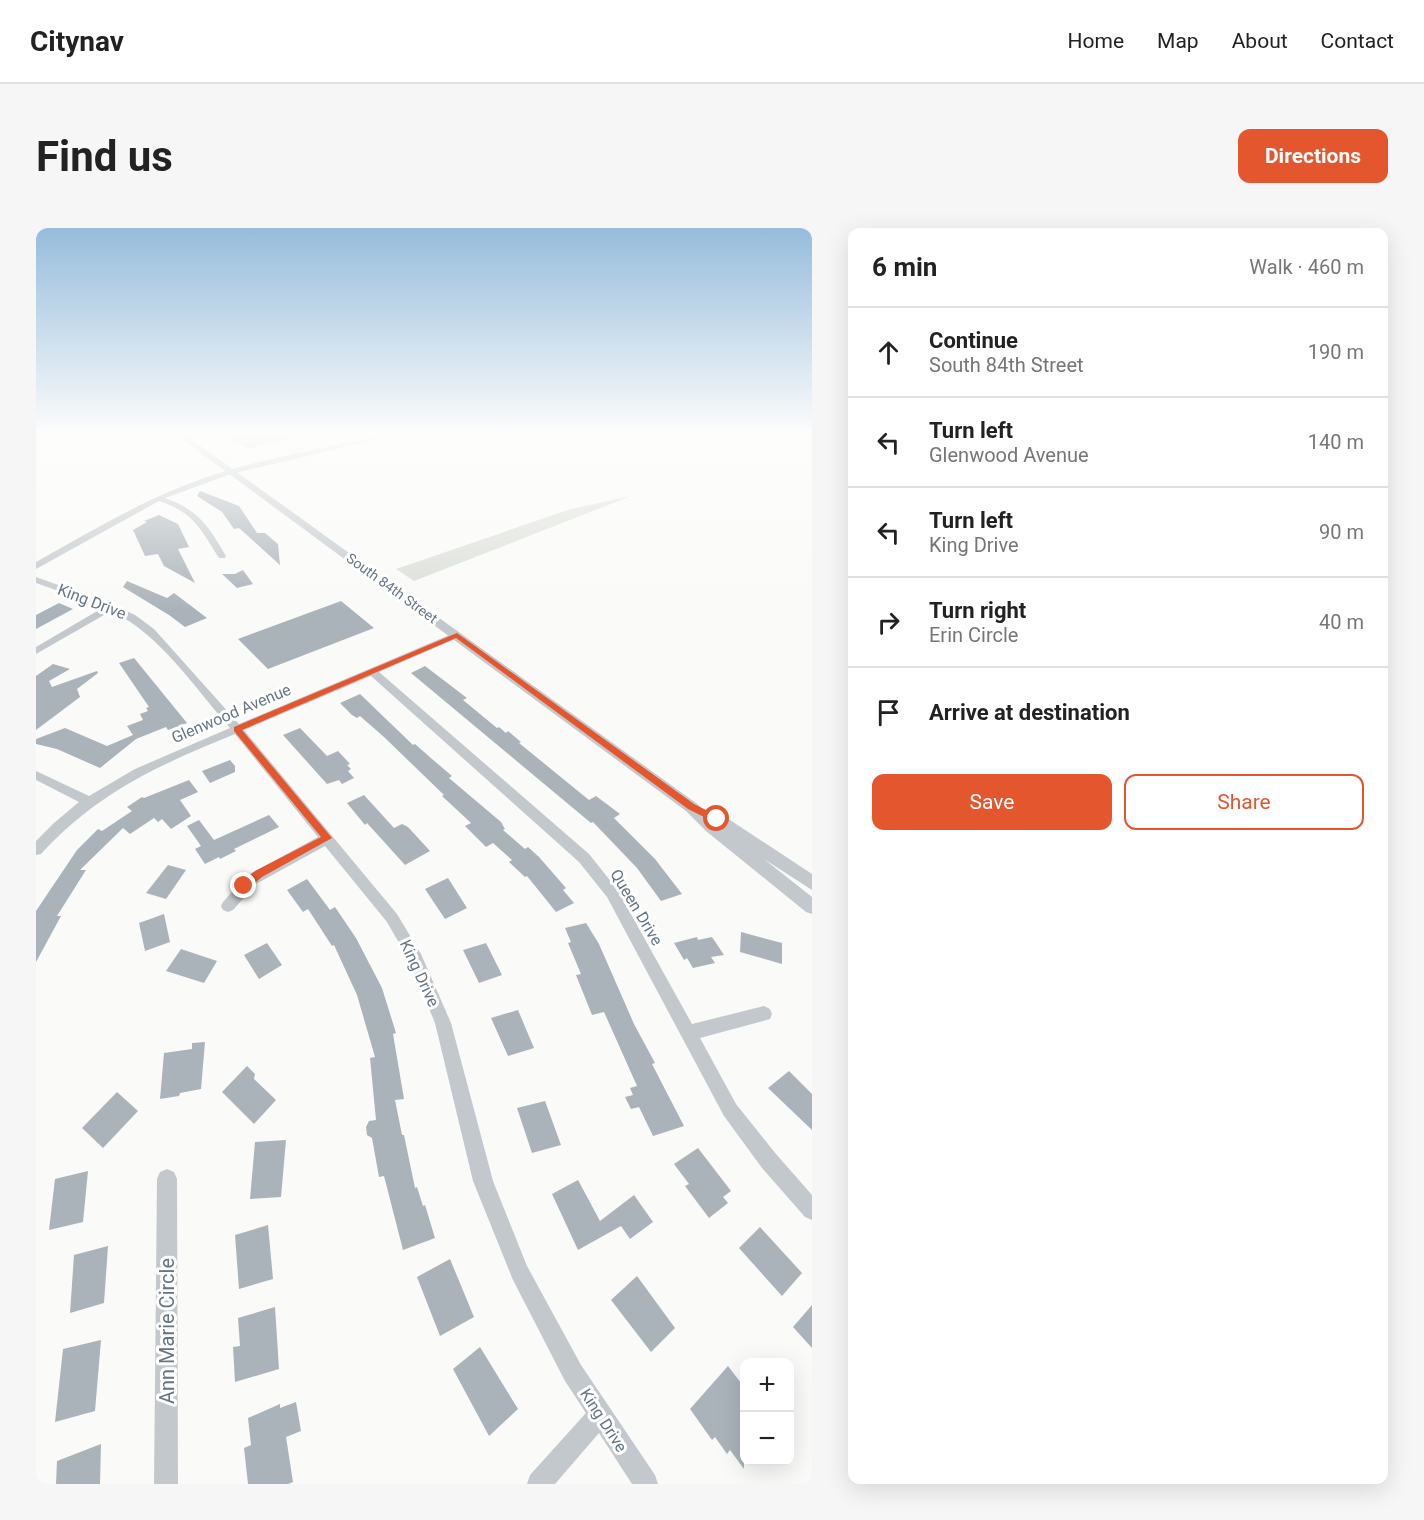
<!DOCTYPE html>
<html lang="en">
<head>
<meta charset="utf-8">
<style>
  :root { --surface:#fff; --page:#f6f6f6; --text:#222; --muted:#767676; --line:#e0e0e0; --accent:#e4572e }
  body { margin:0; font-family:Roboto,sans-serif; background:var(--page); color:var(--text) }
  .controls { position:absolute; right:18px; bottom:18px; display:grid; overflow:hidden; border-radius:12px; box-shadow:0 6px 24px #0002 }
  .controls button { width:54px; height:54px; display:grid; place-items:center; padding:0; border:0; border-bottom:2px solid var(--line); background:var(--surface); color:var(--text); font:30px sans-serif }
  .stop { position:absolute; width:18px; height:18px; margin:-14px; border:4px solid #e4572e; border-radius:50%; background:#fff }
  .stop.end { background:#e4572e; border-color:#fff; box-shadow:0 2px 6px #0008 }
  .list { margin:0; padding:0; list-style:none }
  h2 { display:flex; justify-content:space-between; align-items:center; height:78px; margin:0; padding:0 24px; font-size:26px }
  h2 small { font-size:20px; font-weight:400; color:var(--muted) }
  .list li { display:grid; grid-template-columns:39px 1fr auto; gap:18px; align-items:center; box-sizing:border-box; height:90px; padding:0 24px; border-top:2px solid var(--line) }
  .list b { display:block; font-size:22px; white-space:nowrap }
  .list p { margin:0; font-size:20px; white-space:nowrap; color:var(--muted) }
  .list em { font-size:20px; font-style:normal; color:var(--muted) }
  .actions { display:flex; gap:12px; padding:18px 24px }
  .actions a { flex:1; padding:14px 0; border:2px solid var(--accent); border-radius:12px; text-align:center; font-size:21px; color:var(--accent) }
  .actions .main { background:var(--accent); color:#fff }
  .icon { flex:none; width:33px; height:33px; fill:none; stroke:currentColor; stroke-width:2; stroke-linecap:round; stroke-linejoin:round }
  .map { position:relative; flex:none; width:776px; height:1256px; overflow:hidden; border-radius:12px }
  header { display:flex; align-items:center; gap:36px; box-sizing:border-box; height:84px; padding:0 30px; background:var(--surface); border-bottom:2px solid var(--line) }
  header strong { font-size:28px }
  nav { display:flex; gap:33px; margin-inline-start:auto; font-size:21px }
  .intro { display:flex; align-items:center; justify-content:space-between; box-sizing:border-box; height:144px; padding:0 36px }
  h1 { margin:0; font-size:42px }
  .button { padding:15px 27px; border-radius:12px; background:var(--accent); color:#fff; font-size:21px; font-weight:700 }
  main { display:flex; gap:36px; padding:0 36px }
  aside { flex:1; background:var(--surface); border-radius:12px; box-shadow:0 6px 24px #0002 }
  .map>svg:first-child { display:block }
  .green { fill:#dadfd7 }
  .water { fill:#bbc7cb }
  .building { fill:#aab3b9 }
  .lines { fill:none; stroke-linecap:round; stroke-linejoin:round }
  .minor { fill:#c3c8cc; fill-rule:evenodd }
  .tertiary { fill:#c3c8cc; fill-rule:evenodd }
  .route { fill:#e4572e }
  .labels { text-anchor:middle; stroke-width:6; stroke-linejoin:round; paint-order:stroke }
  .far-street-label { font-size:14px; fill:#657683; stroke:#fff }
  .street-label { font-size:16px; fill:#657683; stroke:#fff }
  .near-street-label { font-size:20px; fill:#657683; stroke:#fff }
</style>
</head>
<body>
<header>
<strong>Citynav</strong>
<nav><a>Home</a><a>Map</a><a>About</a><a>Contact</a></nav>
</header>
<div class="intro"><h1>Find us</h1><a class="button">Directions</a></div>
<main>
<div class="map">
<svg width="776" height="1256" viewBox="0 0 776 1256">
  <rect width="100%" height="100%" fill="#fafaf8"/>
  <path class="green" d="M595,268L378,353L360,341L535,281Z"/>
  <path class="water" d="M196,206H271L216,220H210L193,210Z"/>
  <path class="building" d="M164,263L203,278L221,305H229L242,316L244,337L203,300L198,301L186,284L161,268Z
    M123,287L142,296L153,319L142,321L159,355L128,338L122,326L109,328L97,302L111,294L108,293Z
    M207,342L217,356L201,360L186,346H199Z
    M91,353L131,370L138,365L171,390L149,399L133,387L87,359Z
    M305,373L338,400L232,441L202,411Z
    M23,375L37,381L0,401V387Z
    M98,430L151,495L132,502L130,499L100,511L64,540L21,521L0,516V511L29,500L71,518L97,507L91,498L107,492L104,486L112,483L110,480L113,479L83,435Z
    M17,436L34,441L13,453L16,459L61,443L62,445L41,461L44,469L0,502V448Z
    M389,438L431,470L427,472L461,500L463,499L470,505L472,503L485,514L483,515L553,572L560,568L584,586L578,590L619,631L646,666L625,673L601,640L557,594L555,595L375,445Z
    M324,466L377,517L379,516L396,531L416,548L413,550L465,594L469,601L467,602L489,621L492,619L503,629L530,660L527,662L538,675L520,684L491,648L489,649L473,634L476,632L457,615L450,619L429,598L435,595L406,568L408,567L348,509L324,488L321,490L316,487L304,475Z
    M264,500L291,528L302,523L314,536L311,537L315,541L312,543L318,550L306,556L303,552L291,556L247,507Z
    M194,532L199,538V544L174,555L166,543Z
    M153,552L162,564L144,572L155,588L135,601L126,591L122,594L118,590L94,606L87,600L44,642H50L21,688H25L0,734V683L41,622L62,601L66,603L96,583L91,579L106,569L108,570Z
    M328,567L358,600L366,596L372,599L394,623L369,637L331,595L329,597L311,575Z
    M233,587L243,599L198,621L200,623L184,631L183,629L169,636L159,621L165,618L151,598L163,592L178,612Z
    M132,637L150,642L130,671L110,665Z
    M412,650L431,680L409,691L389,661Z
    M271,651L294,682L299,679L320,710L346,760L360,805L357,806L368,871L359,872L366,907H368L379,960L381,959L387,978L389,977L399,1010L367,1022L348,948L343,949L336,910L331,907L330,899L333,893L340,892L334,830L339,829L321,767L298,717L296,718L272,681L267,684L251,662Z
    M128,686L134,714L109,723L103,695Z
    M550,695L563,716L598,796L619,835L616,836L648,898L617,908L603,879L595,881L589,869L597,867L594,860L601,858L568,784L556,787L540,747L545,746L532,715L535,714L529,700Z
    M705,704L746,715V736L704,724Z
    M661,709L662,712L676,709L688,727L675,729L679,735L657,740L651,730L648,732L638,715Z
    M231,715L246,737L223,751L208,727Z
    M450,715L466,747L443,755L427,722Z
    M145,721L181,733L168,755L130,743Z
    M482,782L498,820L472,828L455,790Z
    M169,814L165,861L144,865L143,868L124,871L128,825L156,821V815Z
    M211,838L219,846L218,851L240,872L218,896L186,864Z
    M753,843L776,866V902L732,860Z
    M81,864L102,883L67,920L46,900Z
    M509,873L525,917L496,925L481,880Z
    M250,912L245,969L214,971L219,914Z
    M662,920L695,963L687,969L692,975L673,990L649,958L653,956L638,936Z
    M52,943L47,994L13,1002L19,951Z
    M542,952L564,993L598,967L617,994L594,1011L585,998L542,1022L516,966Z
    M232,997L237,1051L203,1061L199,1007Z
    M724,999L766,1045L746,1068L703,1020Z
    M72,1018L68,1075L34,1085L38,1027Z
    M414,1031L438,1089L404,1108L381,1049Z
    M601,1048L639,1100L615,1124L575,1072Z
    M776,1077V1120L757,1099Z
    M239,1079L243,1141L199,1154L197,1119L204,1118L202,1090Z
    M65,1112L59,1183L19,1194L27,1121Z
    M444,1119L482,1181L453,1208L417,1141Z
    M692,1138L708,1159V1241L694,1222L691,1226L679,1209L676,1212L654,1181Z
    M260,1174L265,1203L250,1209L257,1254L252,1256H212L208,1220L215,1217L212,1190L244,1176V1180Z
    M65,1216L64,1256H20L21,1233Z"/>
  <g class="lines">
    <path class="minor" d="M352,206H363L195,246L129,270C163,282 173,299 190,328L189,330H183C164,300 158,285 123,273L0,341V334C52,305 103,274 160,253C222,230 288,221 352,206Z
      M0,349L78,377L99,387L118,401L203,496L418,405H424V409L343,444L553,626L581,661L656,796L728,778L734,781L736,786L734,791L664,810L700,876L740,926L776,967V992L769,989L726,940L688,888L571,669L543,634L335,448L208,502L361,686L385,726L415,795L457,953L491,1038L545,1137L619,1247L622,1256H596L563,1205L519,1256H491L494,1247L550,1185L529,1153L477,1052L437,953L399,795L374,734L351,694L289,618L220,656L197,682L192,684L187,682L185,678L187,674L210,648L282,609L199,506C123,537 62,564 5,626L0,627V613L18,595L43,574L0,552V543L53,568L99,541L194,500C159,460 123,405 75,383L0,426V419L68,379L0,355Z
      M131,941L138,944L141,951L142,1256H118L121,951L124,944Z"/>
    <path class="tertiary" d="M139,206H148L660,575L681,594L688,590L694,592L776,646V662L728,631L776,669V686L770,684L670,603L650,583Z"/>
  </g>
  <linearGradient id="sky" x2="0" y2="1"><stop stop-color="#96bcdc"/><stop offset="0.54" stop-color="#fdfdfc"/><stop offset="1" stop-color="#fdfdfc" stop-opacity="0"/></linearGradient>
  <rect width="776" height="382" fill="url(#sky)"/>
  <path class="route" d="M421,405L658,576L684,589V594H678L652,581L420,410L206,502L296,610L226,649L211,661H204V655L219,643L285,609L198,503V499Z"/>
  <g class="labels">
    <g class="far-street-label">
      <text transform="translate(356 360) rotate(36)" y="5">South 84th Street</text>
    </g>
    <g class="street-label">
      <text transform="translate(56 373) rotate(21)" y="6">King Drive</text>
      <text transform="translate(195 485) rotate(-23)" y="6">Glenwood Avenue</text>
      <text transform="translate(601 679) rotate(59)" y="6">Queen Drive</text>
      <text transform="translate(384 745) rotate(65)" y="6">King Drive</text>
      <text transform="translate(568 1192) rotate(57)" y="6">King Drive</text>
    </g>
    <g class="near-street-label">
      <text transform="translate(131 1103) rotate(-90)" y="7">Ann Marie Circle</text>
    </g>
  </g>
</svg>
<div class="controls">
<button>+</button>
<button>−</button>
</div>
<div class="stop" style="left:681px;top:591px"></div>
<div class="stop end" style="left:208px;top:658px"></div>
</div>
<aside>
<h2>6 min<small>Walk · 460 m</small></h2>
<ul class="list">
<li><svg class="icon" aria-label="ahead" viewBox="0 0 24 24"><path d="M12 20V5M6 11l6-6 6 6"/></svg><div><b>Continue</b><p>South 84th Street</p></div><em>190 m</em></li>
<li><svg class="icon" aria-label="left" viewBox="0 0 24 24"><path d="M17 20v-9H6M10 6l-5 5 5 5"/></svg><div><b>Turn left</b><p>Glenwood Avenue</p></div><em>140 m</em></li>
<li><svg class="icon" aria-label="left" viewBox="0 0 24 24"><path d="M17 20v-9H6M10 6l-5 5 5 5"/></svg><div><b>Turn left</b><p>King Drive</p></div><em>90 m</em></li>
<li><svg class="icon" aria-label="right" viewBox="0 0 24 24"><path d="M7 20v-9h11M14 6l5 5-5 5"/></svg><div><b>Turn right</b><p>Erin Circle</p></div><em>40 m</em></li>
<li><svg class="icon" aria-label="arrive" viewBox="0 0 24 24"><path d="M6 21V4h12l-3 4 3 4H6"/></svg><div><b>Arrive at destination</b></div></li>
</ul>
<div class="actions"><a class="main">Save</a><a>Share</a></div>
</aside>
</main>
</body>
</html>
